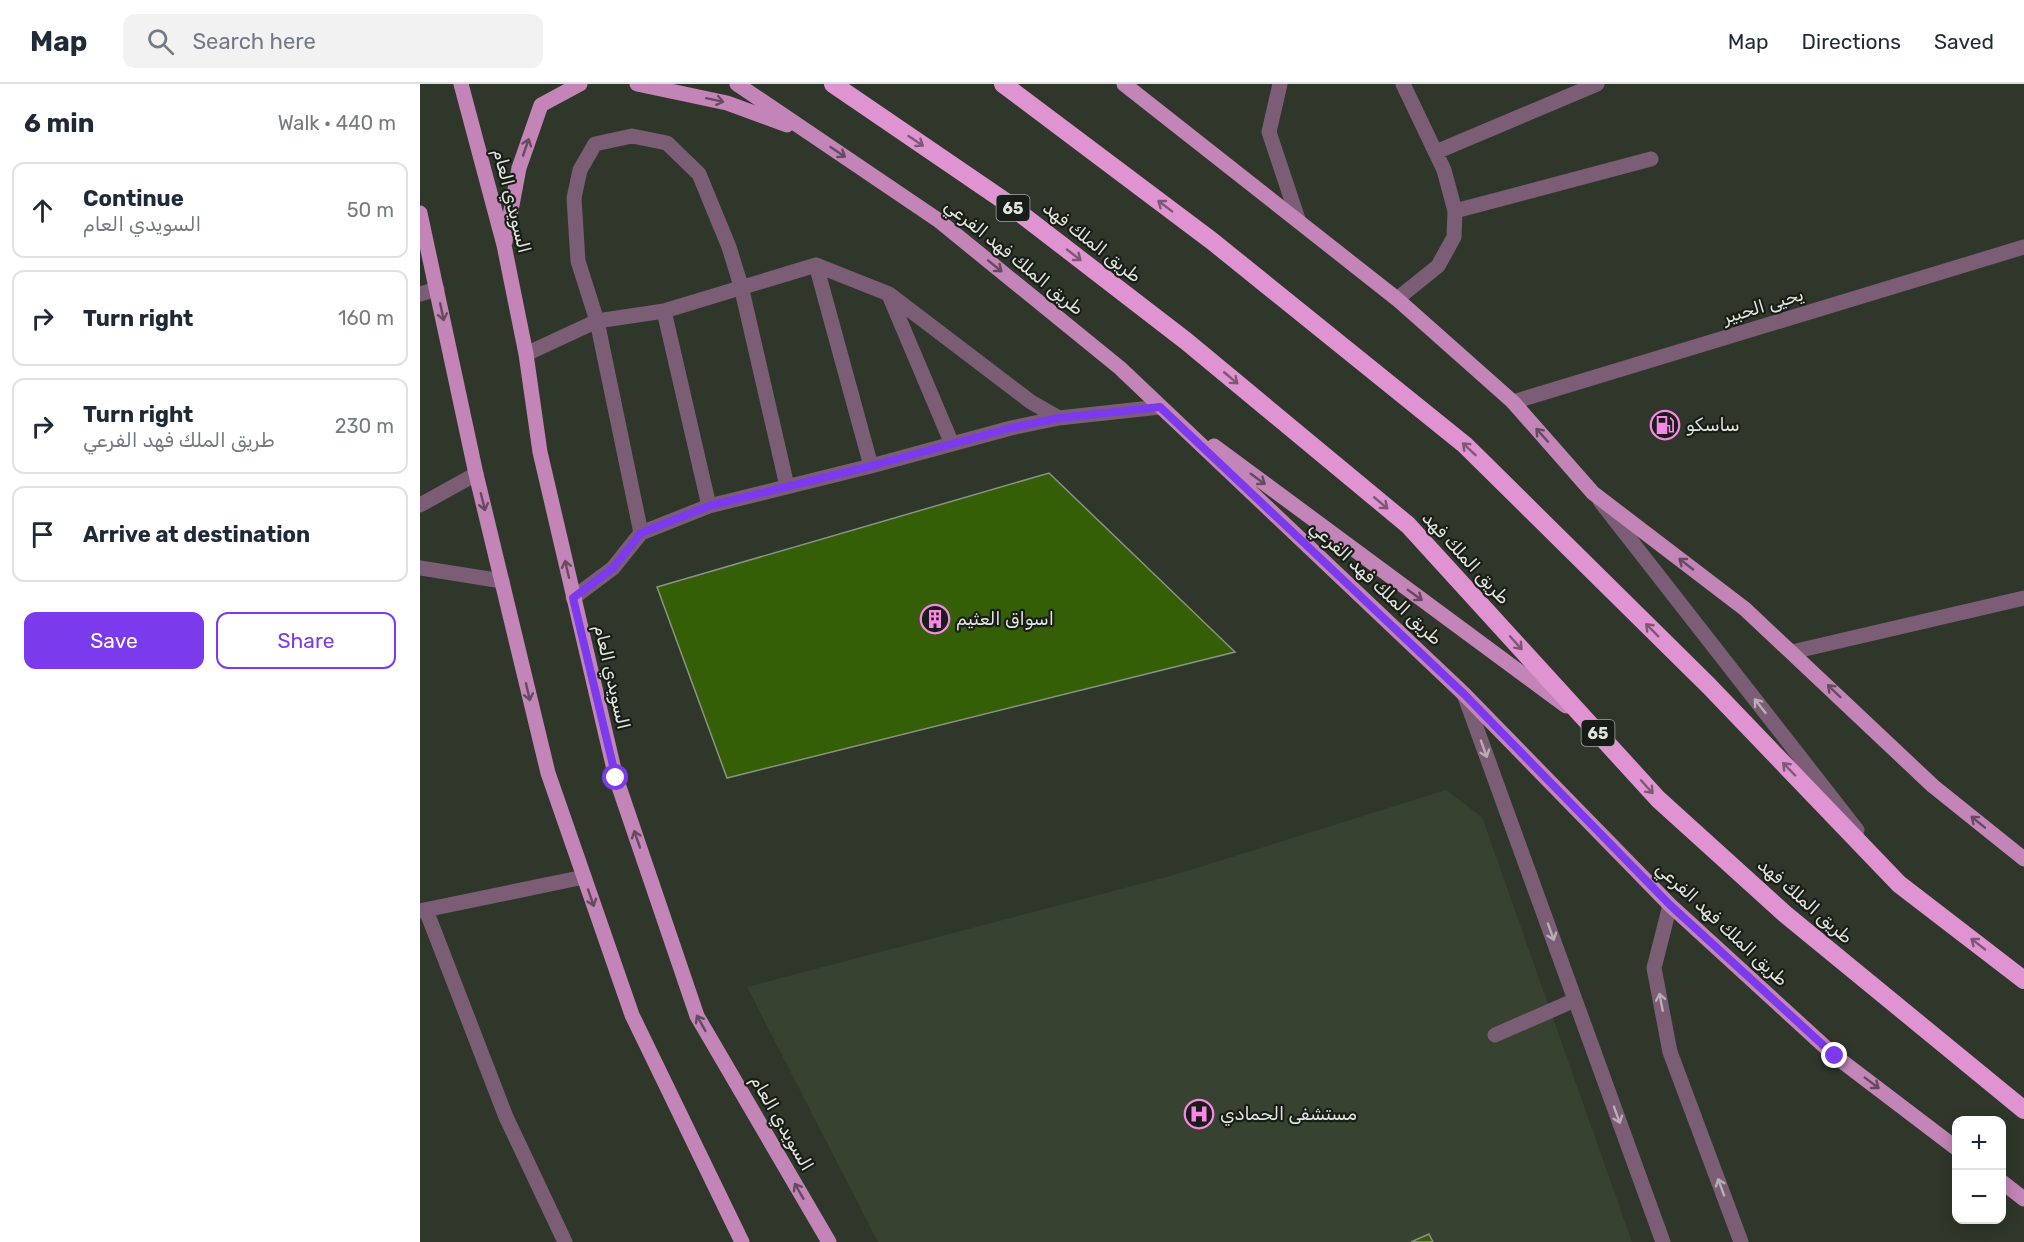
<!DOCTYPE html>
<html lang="en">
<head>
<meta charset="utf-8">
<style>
  :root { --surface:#fff; --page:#f2f2f3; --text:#1f2937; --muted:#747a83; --line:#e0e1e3; --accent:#7c3aed }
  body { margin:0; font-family:Rubik,"Noto Sans Arabic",sans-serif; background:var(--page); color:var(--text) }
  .controls { position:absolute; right:18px; bottom:18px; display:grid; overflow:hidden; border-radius:12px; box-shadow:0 3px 15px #0003 }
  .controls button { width:54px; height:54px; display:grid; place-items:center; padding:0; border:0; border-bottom:2px solid var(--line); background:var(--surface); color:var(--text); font:30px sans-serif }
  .stop { position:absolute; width:18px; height:18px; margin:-14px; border:4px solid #7c3aed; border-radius:50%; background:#fff }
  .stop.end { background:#7c3aed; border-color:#fff; box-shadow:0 2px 6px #0008 }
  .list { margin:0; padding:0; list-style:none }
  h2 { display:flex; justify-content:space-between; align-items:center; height:78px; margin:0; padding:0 24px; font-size:26px }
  h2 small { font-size:20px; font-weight:400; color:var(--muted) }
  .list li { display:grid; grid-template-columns:39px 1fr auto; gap:18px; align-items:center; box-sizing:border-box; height:96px; margin:0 12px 12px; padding:0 12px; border:2px solid var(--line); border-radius:12px }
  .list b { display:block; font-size:22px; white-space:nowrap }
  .list p { margin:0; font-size:20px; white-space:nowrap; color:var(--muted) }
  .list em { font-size:20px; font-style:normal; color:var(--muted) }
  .actions { display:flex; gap:12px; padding:18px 24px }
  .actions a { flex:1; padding:14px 0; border:2px solid var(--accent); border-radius:12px; text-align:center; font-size:21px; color:var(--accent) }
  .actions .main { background:var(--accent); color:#fff }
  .icon { flex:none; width:33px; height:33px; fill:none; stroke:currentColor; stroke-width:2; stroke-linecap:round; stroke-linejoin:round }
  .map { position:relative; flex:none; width:1604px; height:1158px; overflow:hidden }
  header { display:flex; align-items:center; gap:36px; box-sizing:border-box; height:84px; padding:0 30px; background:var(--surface); border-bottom:2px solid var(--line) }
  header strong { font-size:28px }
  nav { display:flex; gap:33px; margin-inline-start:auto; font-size:21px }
  .search { width:420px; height:54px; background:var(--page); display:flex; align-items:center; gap:15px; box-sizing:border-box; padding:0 21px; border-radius:12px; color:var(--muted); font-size:22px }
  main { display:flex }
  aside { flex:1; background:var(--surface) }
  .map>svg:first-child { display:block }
  .built { fill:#374230 }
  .building { fill:#345f06; stroke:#8a9385; stroke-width:1.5 }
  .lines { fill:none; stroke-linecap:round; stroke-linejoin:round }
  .minor { stroke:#7c5d76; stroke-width:15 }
  .major { stroke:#c384b7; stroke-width:15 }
  .highway { stroke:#df93d1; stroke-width:18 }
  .oneway { stroke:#654b5f }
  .oneway2 { stroke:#7c5874 }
  .oneway3 { stroke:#b8afb4 }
  .route { stroke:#7c3aed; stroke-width:8 }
  .labels { text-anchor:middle; stroke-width:4.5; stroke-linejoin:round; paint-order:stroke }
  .shield { fill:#191d17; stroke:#a4a9a2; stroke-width:1.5 }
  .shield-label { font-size:16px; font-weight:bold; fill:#e0e5dd }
  .street-label { font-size:18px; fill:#e0e5dd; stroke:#191d17 }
  .poi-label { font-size:18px; fill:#e0e5dd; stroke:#191d17; text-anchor:start }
</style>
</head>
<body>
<header>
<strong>Map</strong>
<div class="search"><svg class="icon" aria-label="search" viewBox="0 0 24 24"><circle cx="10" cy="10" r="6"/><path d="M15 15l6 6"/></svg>Search here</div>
<nav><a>Map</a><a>Directions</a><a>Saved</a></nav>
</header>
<main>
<aside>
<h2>6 min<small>Walk · 440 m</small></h2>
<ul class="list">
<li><svg class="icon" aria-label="ahead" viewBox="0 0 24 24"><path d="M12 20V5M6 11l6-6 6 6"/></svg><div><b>Continue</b><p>السويدي العام</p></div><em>50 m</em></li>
<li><svg class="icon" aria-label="right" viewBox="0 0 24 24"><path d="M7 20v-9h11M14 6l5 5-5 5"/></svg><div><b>Turn right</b></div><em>160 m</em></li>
<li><svg class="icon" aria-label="right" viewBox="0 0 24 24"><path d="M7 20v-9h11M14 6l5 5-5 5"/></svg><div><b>Turn right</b><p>طريق الملك فهد الفرعي</p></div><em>230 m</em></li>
<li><svg class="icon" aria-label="arrive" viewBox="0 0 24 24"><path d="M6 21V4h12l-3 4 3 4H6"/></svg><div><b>Arrive at destination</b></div></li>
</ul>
<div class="actions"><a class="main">Save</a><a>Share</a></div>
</aside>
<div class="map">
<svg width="1604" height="1158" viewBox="0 0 1604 1158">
  <rect width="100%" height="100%" fill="#2f372a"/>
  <path class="built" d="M1026,706L1062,733L1212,1158H458L327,903L754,791Z"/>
  <path class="building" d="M629,389L815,568L307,694L237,503Z
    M1009,1150L1013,1158H991Z"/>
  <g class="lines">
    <path class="minor" d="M860,0L849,48L878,135
      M1016,68L1177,0
      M1035,127L1231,75
      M396,181L451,382
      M0,210L17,205
      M469,211L532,360
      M977,215L1018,182L1034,153L1035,127L1024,86L983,0
      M244,227L289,422
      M106,270L177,237L244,227L396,181L469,210L611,318L639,334
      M1093,318L1604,163
      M1180,417L1437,746
      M0,421L56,390
      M221,449L177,237L158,177L154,114L160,86L175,60L212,52L247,59L279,90L309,163L321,202L367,402
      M0,484L82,497
      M153,514L193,484L221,449L289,422L451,382L591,344L639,334L740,323
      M1372,568L1604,514
      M1044,610L1243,1158
      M1250,821L1234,884L1250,968L1321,1158
      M6,826L86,1033L145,1158
      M0,827L164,793
      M1075,951L1155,916"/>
    <path class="major" d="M41,0L84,161L106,270L120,368L196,694L277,932L409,1158
      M217,0L307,19L367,41
      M317,0L518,136L700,284L1044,610L1250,821L1415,972L1536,1064
      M704,0L977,215L1093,318L1173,409L1325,525L1513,702L1604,775
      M0,129L56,390L128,689L212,931L322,1158
      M85,158L99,84L121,21L160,0
      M794,362L1146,622
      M1582,1098L1604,1115"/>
    <path class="highway" d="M413,0L583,116L766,257L988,441L1238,715L1365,830L1604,1026
      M583,0L792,157L1045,361L1289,602L1479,800L1604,896"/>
  </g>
  <defs><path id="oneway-shaft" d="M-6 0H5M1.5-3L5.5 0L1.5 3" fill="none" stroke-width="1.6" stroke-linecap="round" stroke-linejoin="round" transform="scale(1.5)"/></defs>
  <g class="oneway">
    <use href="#oneway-shaft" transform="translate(295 16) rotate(12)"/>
    <use href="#oneway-shaft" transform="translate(106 63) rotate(-71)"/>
    <use href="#oneway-shaft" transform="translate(418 68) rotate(34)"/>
    <use href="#oneway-shaft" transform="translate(575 182) rotate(39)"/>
    <use href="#oneway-shaft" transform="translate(22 228) rotate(78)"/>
    <use href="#oneway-shaft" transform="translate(1122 351) rotate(-132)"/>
    <use href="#oneway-shaft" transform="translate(838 395) rotate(36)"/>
    <use href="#oneway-shaft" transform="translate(63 418) rotate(76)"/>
    <use href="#oneway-shaft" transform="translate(1266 480) rotate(-142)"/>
    <use href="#oneway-shaft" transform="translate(147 485) rotate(-103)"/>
    <use href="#oneway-shaft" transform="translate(995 511) rotate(36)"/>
    <use href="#oneway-shaft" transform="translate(1414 607) rotate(-136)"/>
    <use href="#oneway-shaft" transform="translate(108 608) rotate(77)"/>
    <use href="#oneway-shaft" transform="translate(1558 738) rotate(-141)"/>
    <use href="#oneway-shaft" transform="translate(217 755) rotate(-109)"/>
    <use href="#oneway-shaft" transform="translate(171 814) rotate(71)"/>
    <use href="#oneway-shaft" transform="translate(281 939) rotate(-119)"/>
    <use href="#oneway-shaft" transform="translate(1452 999) rotate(37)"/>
    <use href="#oneway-shaft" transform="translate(379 1107) rotate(-120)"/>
  </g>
  <g class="oneway2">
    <use href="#oneway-shaft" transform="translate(496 57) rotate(34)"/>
    <use href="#oneway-shaft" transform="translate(745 122) rotate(-143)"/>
    <use href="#oneway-shaft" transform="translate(654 171) rotate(38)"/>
    <use href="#oneway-shaft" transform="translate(811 294) rotate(40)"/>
    <use href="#oneway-shaft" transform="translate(1049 365) rotate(-137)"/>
    <use href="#oneway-shaft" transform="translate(961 419) rotate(40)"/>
    <use href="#oneway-shaft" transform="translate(1232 546) rotate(-135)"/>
    <use href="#oneway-shaft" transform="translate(1096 559) rotate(48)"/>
    <use href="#oneway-shaft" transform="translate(1369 685) rotate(-134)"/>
    <use href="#oneway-shaft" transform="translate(1227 703) rotate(48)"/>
    <use href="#oneway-shaft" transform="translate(1558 860) rotate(-142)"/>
  </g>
  <g class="oneway3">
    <use href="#oneway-shaft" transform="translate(1340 622) rotate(-128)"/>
    <use href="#oneway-shaft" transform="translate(1064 665) rotate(70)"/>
    <use href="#oneway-shaft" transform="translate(1131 848) rotate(70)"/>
    <use href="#oneway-shaft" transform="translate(1241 918) rotate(-101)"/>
    <use href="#oneway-shaft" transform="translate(1197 1031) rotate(70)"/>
    <use href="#oneway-shaft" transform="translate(1301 1103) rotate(-110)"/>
  </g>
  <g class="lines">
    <path class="route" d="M196,694L153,514L193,484L221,449L289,422L451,382L591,344L639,334L740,323L1044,610L1250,821L1415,972"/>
  </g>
  <defs>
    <g id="fuel-ring" transform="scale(1.5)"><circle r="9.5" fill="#191d17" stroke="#fa87e7" stroke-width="1.5"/><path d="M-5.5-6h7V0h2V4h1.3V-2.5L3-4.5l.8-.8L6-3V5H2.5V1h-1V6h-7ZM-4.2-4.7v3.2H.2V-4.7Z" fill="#fa87e7"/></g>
    <g id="building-ring" transform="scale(1.5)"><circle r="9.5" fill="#191d17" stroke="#fa87e7" stroke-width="1.5"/><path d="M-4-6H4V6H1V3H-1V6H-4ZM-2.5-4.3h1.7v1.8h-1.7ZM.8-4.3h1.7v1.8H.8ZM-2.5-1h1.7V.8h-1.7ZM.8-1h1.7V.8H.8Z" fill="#fa87e7"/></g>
    <g id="hospital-ring" transform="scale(1.5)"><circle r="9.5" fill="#191d17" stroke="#fa87e7" stroke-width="1.5"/><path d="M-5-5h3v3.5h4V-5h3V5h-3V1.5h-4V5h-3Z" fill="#fa87e7"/></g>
  </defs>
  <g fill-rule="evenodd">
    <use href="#fuel-ring" x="1245" y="341"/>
    <use href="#building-ring" x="515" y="535"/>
    <use href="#hospital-ring" x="779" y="1030"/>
  </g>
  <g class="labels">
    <g class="shield">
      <rect x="576.5" y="111" width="33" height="26" rx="4.5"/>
      <rect x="1161.5" y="636" width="33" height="26" rx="4.5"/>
    </g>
    <g class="shield-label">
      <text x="593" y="130">65</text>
      <text x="1178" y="655">65</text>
    </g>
    <g class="street-label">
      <text transform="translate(92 117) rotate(76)" y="6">السويدي العام</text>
      <text transform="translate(672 158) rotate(38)" y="6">طريق الملك فهد</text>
      <text transform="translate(594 173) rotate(39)" y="6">طريق الملك فهد الفرعي</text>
      <text transform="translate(1343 222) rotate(-17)" y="6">يحيى الحبير</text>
      <text transform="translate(1046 474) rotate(47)" y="6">طريق الملك فهد</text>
      <text transform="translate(956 499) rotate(43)" y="6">طريق الملك فهد الفرعي</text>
      <text transform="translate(192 593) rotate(77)" y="6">السويدي العام</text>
      <text transform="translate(1385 817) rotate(41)" y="6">طريق الملك فهد</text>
      <text transform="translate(1302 840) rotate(43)" y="6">طريق الملك فهد الفرعي</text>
      <text transform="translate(362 1039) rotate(60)" y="6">السويدي العام</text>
    </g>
    <g class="poi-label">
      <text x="1266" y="347">ساسكو</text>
      <text x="536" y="541">اسواق العثيم</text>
      <text x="800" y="1036">مستشفى الحمادي</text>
    </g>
  </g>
</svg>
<div class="controls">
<button>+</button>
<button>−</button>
</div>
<div class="stop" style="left:196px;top:694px"></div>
<div class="stop end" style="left:1415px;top:972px"></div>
</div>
</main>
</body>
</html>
